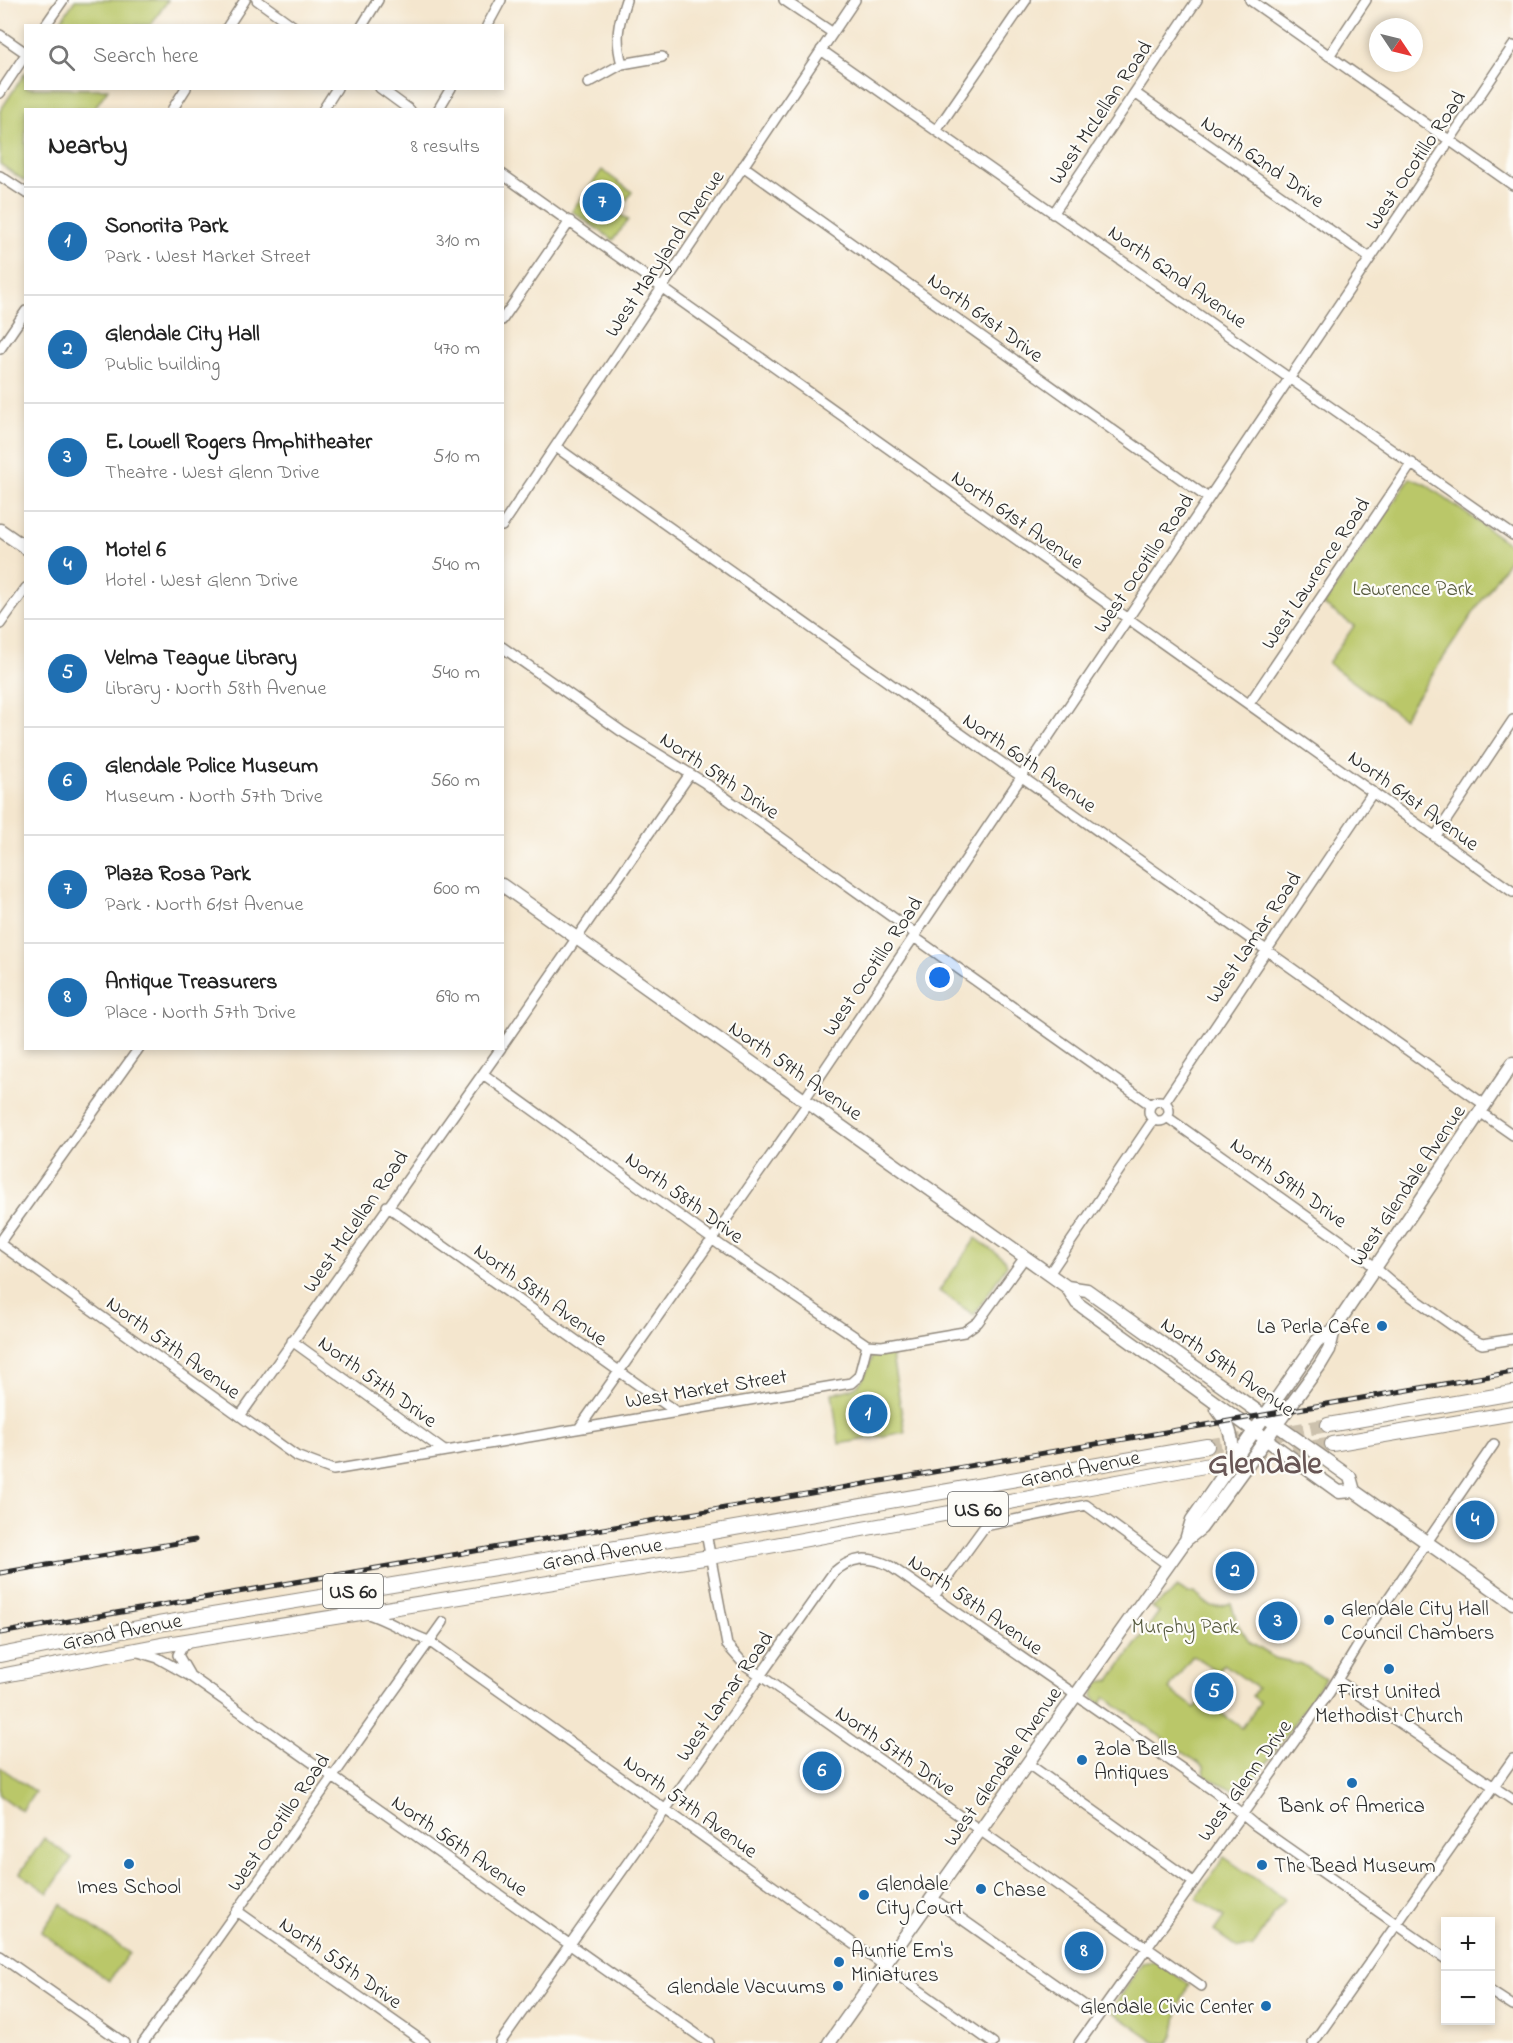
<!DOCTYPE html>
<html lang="en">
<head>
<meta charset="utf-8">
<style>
  :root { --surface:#fff; --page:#f6f6f6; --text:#222; --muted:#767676; --line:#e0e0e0; --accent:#1f6fb2 }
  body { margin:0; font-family:"Indie Flower",sans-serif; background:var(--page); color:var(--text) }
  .controls { position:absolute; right:18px; bottom:18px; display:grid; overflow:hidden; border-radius:0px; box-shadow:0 3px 9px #0003 }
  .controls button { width:54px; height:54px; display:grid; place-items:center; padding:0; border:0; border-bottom:2px solid var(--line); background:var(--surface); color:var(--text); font:30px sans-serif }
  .compass { position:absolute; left:1369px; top:18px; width:54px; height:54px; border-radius:50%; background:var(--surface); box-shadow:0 3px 9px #0003; rotate:125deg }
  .you { position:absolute; left:940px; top:978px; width:21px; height:21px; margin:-15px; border:4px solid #fff; border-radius:50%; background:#1a73e8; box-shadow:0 0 0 9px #1a73e833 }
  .badge { display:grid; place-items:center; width:39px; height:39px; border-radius:50%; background:var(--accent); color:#fff; font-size:20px; font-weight:700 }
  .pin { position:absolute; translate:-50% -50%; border:3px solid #fff; box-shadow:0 2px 6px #0006 }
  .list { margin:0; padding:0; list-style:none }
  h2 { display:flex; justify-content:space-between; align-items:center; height:78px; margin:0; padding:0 24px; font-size:26px }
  h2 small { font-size:20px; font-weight:400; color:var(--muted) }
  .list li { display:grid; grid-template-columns:39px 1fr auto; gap:18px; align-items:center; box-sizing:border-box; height:108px; padding:0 24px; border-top:2px solid var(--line) }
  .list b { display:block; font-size:22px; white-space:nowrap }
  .list p { margin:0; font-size:20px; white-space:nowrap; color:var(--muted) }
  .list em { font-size:20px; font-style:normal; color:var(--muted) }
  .icon { flex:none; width:33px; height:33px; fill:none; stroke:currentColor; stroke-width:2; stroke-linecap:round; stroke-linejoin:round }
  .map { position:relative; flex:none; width:1513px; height:2043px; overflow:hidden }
  .search { position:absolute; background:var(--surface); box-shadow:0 3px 9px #0003; left:24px; top:24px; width:480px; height:66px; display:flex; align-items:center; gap:15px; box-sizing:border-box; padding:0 21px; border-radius:0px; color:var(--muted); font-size:22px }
  .panel { position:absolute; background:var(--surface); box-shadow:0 3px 9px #0003; left:24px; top:108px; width:480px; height:942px; border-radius:0px }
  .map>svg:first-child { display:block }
  .green { fill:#bac769; stroke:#72794a; stroke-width:1.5; fill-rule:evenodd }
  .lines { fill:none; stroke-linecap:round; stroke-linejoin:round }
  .highway-tunnel { stroke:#ccc1ad; stroke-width:14; stroke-dasharray:14 7; stroke-linecap:butt }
  .minor-casing { stroke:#90887c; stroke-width:12 }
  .major-casing { stroke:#90887c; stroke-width:15 }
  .highway-casing { stroke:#90887c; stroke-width:16 }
  .minor { stroke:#fff; stroke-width:9 }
  .major { stroke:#fff; stroke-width:12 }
  .highway { stroke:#fff; stroke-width:14 }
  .rail-casing { stroke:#2b2b2b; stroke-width:5 }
  .rail { stroke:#fdfcf7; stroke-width:3; stroke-dasharray:9; stroke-linecap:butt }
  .poi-dot { fill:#1f6fb2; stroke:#fdfcf7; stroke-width:2 }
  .labels { text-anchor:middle; stroke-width:4.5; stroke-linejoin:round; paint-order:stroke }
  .shield { fill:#fdfcf7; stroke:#6a6a68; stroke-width:1.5 }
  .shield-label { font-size:20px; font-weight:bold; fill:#2b2b2b }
  .street-label { font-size:21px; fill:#2b2b2b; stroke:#fdfcf7 }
  .park-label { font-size:21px; fill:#565a3e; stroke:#fdfcf7 }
  .poi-label { font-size:21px; fill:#2b2b2b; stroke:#fdfcf7; text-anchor:start }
  .town-label { font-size:33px; font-weight:bold; fill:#685655; stroke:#fdfcf7 }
</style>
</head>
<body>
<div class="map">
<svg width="1513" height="2043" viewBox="0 0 1513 2043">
  <rect width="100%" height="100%" fill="#fdfcf7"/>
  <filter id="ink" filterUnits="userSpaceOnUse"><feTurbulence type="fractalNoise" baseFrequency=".0167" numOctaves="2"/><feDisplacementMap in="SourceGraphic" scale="12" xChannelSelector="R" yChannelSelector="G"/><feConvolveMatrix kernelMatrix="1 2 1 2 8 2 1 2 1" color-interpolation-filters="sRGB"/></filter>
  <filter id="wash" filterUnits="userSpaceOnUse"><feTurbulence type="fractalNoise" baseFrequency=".008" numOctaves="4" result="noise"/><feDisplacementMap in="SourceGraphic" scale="24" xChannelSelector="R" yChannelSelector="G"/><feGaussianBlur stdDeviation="1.35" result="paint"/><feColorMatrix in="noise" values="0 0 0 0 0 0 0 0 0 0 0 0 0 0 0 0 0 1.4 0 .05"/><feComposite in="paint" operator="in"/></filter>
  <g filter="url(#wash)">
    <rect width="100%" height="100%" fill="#f4e6ce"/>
    <path class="green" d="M75,0H168L151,25H58Z
      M25,73L26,88L108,89L94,109L26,110L25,181L0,164V111Z
      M602,170L632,192L618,213L628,220L613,240L572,211Z
      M1410,478L1425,484L1513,547V554L1403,718L1328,663L1354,626L1324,605Z
      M976,1238L1005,1260L1007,1265L974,1315L939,1291Z
      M891,1351L905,1432L839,1444L832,1393C859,1390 864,1383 872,1357Z
      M1177,1587L1188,1594L1194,1593C1211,1605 1207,1611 1231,1603L1237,1623L1249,1642L1275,1658L1302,1664L1325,1679L1247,1791L1241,1794L1205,1776L1204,1767L1180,1750L1175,1757L1165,1749V1740L1105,1697L1101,1704L1093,1697L1094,1690L1100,1682L1110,1680L1159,1612L1152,1607L1170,1595ZM1193,1655L1218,1672L1224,1664L1257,1688L1252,1696L1260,1702L1242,1728L1202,1700L1195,1708L1169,1689Z
      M0,1767L35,1792L22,1811L0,1795Z
      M44,1838L72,1858L48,1893L20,1873Z
      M1224,1857L1284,1899L1252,1948H1238L1214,1931L1224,1917L1196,1898Z
      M61,1904L129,1953L109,1981L41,1932Z
      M1155,1961L1189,1984L1178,2009L1174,2034L1169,2043H1157L1111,2011L1142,1963Z"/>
  </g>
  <g filter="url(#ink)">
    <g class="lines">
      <path class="highway-tunnel" d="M1207,1446L1328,1425
        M1210,1465L1332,1444"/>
      <g class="minor-casing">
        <path id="minor" d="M257,0L293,26
          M784,0L833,33
          M1250,0L1513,185
          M45,26L63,0
          M228,26L245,0
          M362,26L378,0
          M487,26L501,0
          M0,35L26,53
          M821,50L1513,535
          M1329,56L1366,0
          M622,64C615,39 618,24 626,0
          M588,83L622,64L662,57
          M380,88L410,110
          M0,93L26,54
          M1135,93L1370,258
          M172,110L186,88
          M323,110L337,88
          M438,110L451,88
          M936,131L1026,0
          M743,166L1208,498
          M502,174L1513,892
          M0,176L26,193
          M1053,214L1197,0
          M502,320L570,221
          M0,349L26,311
          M556,447L1485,1105
          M502,526L855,0
          M0,624L26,588
          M502,647L621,731L705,783L916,934
          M1249,704L1412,463
          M1435,837L1513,720
          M914,937L1151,1105
          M502,1046L690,774
          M483,1074L723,1247L867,1345L882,1346L964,1332L978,1322L1025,1257
          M804,1100L1513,46
          M1149 1111a10 10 0 1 1 20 0a10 10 0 1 1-20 0Z
          M1164,1103L1373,792
          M1480,1112L1513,1135
          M1167,1117L1358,1253L1394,1284L1470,1338L1482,1344L1513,1339
          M387,1206L675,1411
          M0,1242L139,1048
          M0,1244L296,1456L333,1470L851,1383L859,1376L867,1345
          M1049,1274L1154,1119
          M292,1341L443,1450
          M240,1416L501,1048
          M580,1427L808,1103
          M706,1533L727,1645L744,1664L1201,1986
          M934,1596L985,1526L1086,1505L1168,1565
          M368,1614C390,1621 408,1634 429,1641L993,2043
          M135,1651L158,1658L190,1676L709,2043
          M189,1674L178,1655L182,1647L189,1642
          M1337,1680L1513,1800
          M1027,1763L1193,1882
          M932,1898L1098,2015
          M237,1911L425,2043
          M0,1956L124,2043
          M1490,1991L1513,2006
          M143,2043L443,1622
          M500,2043L833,1573C851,1557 868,1555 890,1566L1214,1791L1255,1825L1446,1959
          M1079,2043L1329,1693L1375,1618L1494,1444
          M1313,2043L1513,1759"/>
      </g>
      <g class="major-casing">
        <path id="major" d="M0,530L26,548
          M502,885L1067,1287L1077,1303L1339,1492L1354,1491L1513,1603
          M1067,1287L1087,1290L1350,1477L1354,1491
          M1217,1409C1230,1425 1236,1443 1229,1462
          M1186,1540L1192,1520L1317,1341L1334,1329L1513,1063
          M829,2043L1186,1540L1201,1528L1320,1365L1329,1350L1334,1329"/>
      </g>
      <g class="highway-casing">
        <path id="highway" d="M1328,1425L1513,1393
          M1332,1444L1513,1413
          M0,1655L158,1624L706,1533L1207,1446
          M0,1676L161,1645L710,1557L1210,1465"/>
      </g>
      <use href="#minor" class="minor"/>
      <use href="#major" class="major"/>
      <use href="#highway" class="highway"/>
      <g class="rail-casing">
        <path id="rail" d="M0,1573L195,1540
          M0,1633L1513,1372"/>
      </g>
      <use href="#rail" class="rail"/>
    </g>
  </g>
  <g class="poi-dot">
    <circle cx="1382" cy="1326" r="6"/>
    <circle cx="1329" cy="1620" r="6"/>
    <circle cx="1389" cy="1669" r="6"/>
    <circle cx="1082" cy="1760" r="6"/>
    <circle cx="1352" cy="1783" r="6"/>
    <circle cx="129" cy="1864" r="6"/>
    <circle cx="1262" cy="1865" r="6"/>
    <circle cx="981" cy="1889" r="6"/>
    <circle cx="864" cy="1895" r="6"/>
    <circle cx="839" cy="1962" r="6"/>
    <circle cx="838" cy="1986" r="6"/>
    <circle cx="1266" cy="2006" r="6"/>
  </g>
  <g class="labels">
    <g class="shield">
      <rect x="948" y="1492" width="60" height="34" rx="4.5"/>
      <rect x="323" y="1574" width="60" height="34" rx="4.5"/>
    </g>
    <g class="shield-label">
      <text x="978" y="1516">US 60</text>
      <text x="353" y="1598">US 60</text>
    </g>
    <g class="street-label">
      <text transform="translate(1100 112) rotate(-56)" y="7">West McLellan Road</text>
      <text transform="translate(1415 160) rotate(-56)" y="7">West Ocotillo Road</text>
      <text transform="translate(1263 161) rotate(35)" y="7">North 62nd Drive</text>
      <text transform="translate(664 253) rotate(-56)" y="7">West Maryland Avenue</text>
      <text transform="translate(1178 276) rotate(35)" y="7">North 62nd Avenue</text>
      <text transform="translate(986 317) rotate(36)" y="7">North 61st Drive</text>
      <text transform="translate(1018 519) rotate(35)" y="7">North 61st Avenue</text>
      <text transform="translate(1143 563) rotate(-56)" y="7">West Ocotillo Road</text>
      <text transform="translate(1315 573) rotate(-56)" y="7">West Lawrence Road</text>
      <text transform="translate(1030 762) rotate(35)" y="7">North 60th Avenue</text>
      <text transform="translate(720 775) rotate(34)" y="7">North 59th Drive</text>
      <text transform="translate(1414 800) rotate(36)" y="7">North 61st Avenue</text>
      <text transform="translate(1253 937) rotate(-56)" y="7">West Lamar Road</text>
      <text transform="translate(872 966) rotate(-56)" y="7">West Ocotillo Road</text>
      <text transform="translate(796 1070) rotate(35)" y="7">North 59th Avenue</text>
      <text transform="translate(1289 1182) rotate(36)" y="7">North 59th Drive</text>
      <text transform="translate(1407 1185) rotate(-56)" y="7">West Glendale Avenue</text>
      <text transform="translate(685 1197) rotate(36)" y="7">North 58th Drive</text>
      <text transform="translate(355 1221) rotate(-55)" y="7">West McLellan Road</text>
      <text transform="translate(541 1294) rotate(36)" y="7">North 58th Avenue</text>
      <text transform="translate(174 1347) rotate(36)" y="7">North 57th Avenue</text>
      <text transform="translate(1228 1366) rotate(35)" y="7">North 59th Avenue</text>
      <text transform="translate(378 1381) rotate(36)" y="7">North 57th Drive</text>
      <text transform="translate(706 1388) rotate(-9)" y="7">West Market Street</text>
      <text transform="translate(1080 1468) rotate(-11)" y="7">Grand Avenue</text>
      <text transform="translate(602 1553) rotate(-9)" y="7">Grand Avenue</text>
      <text transform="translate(976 1604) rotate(35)" y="7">North 58th Avenue</text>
      <text transform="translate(122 1631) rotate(-11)" y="7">Grand Avenue</text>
      <text transform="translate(724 1696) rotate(-55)" y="7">West Lamar Road</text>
      <text transform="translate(896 1750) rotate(35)" y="7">North 57th Drive</text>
      <text transform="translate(1002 1766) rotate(-55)" y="7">West Glendale Avenue</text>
      <text transform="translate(1244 1780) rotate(-54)" y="7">West Glenn Drive</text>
      <text transform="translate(691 1806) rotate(36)" y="7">North 57th Avenue</text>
      <text transform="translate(278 1822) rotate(-55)" y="7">West Ocotillo Road</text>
      <text transform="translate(460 1845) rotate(35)" y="7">North 56th Avenue</text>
      <text transform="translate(341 1962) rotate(35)" y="7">North 55th Drive</text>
    </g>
    <g class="park-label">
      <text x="1413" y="595">Lawrence Park</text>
      <text x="1185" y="1633">Murphy Park</text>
    </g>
    <g class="poi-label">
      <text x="1370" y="1333" text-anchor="end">La Perla Cafe</text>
      <text x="1341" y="1615">Glendale City Hall<tspan x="1341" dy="24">Council Chambers</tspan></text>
      <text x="1389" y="1698" text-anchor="middle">First United<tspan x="1389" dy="24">Methodist Church</tspan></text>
      <text x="1094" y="1755">Zola Bells<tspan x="1094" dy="24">Antiques</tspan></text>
      <text x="1352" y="1812" text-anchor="middle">Bank of America</text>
      <text x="1274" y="1872">The Bead Museum</text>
      <text x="876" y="1890">Glendale<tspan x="876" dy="24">City Court</tspan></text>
      <text x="129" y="1893" text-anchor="middle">Imes School</text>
      <text x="993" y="1896">Chase</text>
      <text x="851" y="1957">Auntie Em's<tspan x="851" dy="24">Miniatures</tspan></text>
      <text x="826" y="1993" text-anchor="end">Glendale Vacuums</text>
      <text x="1254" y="2013" text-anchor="end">Glendale Civic Center</text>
    </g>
    <g class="town-label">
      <text x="1265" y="1473">Glendale</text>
    </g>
  </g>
</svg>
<div class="controls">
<button>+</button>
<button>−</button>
</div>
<svg class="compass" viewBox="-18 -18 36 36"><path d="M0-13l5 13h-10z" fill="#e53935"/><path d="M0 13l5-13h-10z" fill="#767676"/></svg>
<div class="you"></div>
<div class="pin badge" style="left:868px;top:1414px">1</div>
<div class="pin badge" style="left:1235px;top:1571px">2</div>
<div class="pin badge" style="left:1278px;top:1621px">3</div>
<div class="pin badge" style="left:1475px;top:1520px">4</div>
<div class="pin badge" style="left:1214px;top:1692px">5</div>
<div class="pin badge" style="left:822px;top:1771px">6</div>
<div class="pin badge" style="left:602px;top:202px">7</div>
<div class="pin badge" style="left:1084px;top:1951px">8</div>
<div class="search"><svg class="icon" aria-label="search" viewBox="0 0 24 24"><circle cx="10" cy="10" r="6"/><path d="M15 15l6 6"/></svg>Search here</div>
<section class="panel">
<h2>Nearby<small>8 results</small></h2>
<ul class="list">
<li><span class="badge">1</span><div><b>Sonorita Park</b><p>Park · West Market Street</p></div><em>310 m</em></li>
<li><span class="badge">2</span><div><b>Glendale City Hall</b><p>Public building</p></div><em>470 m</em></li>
<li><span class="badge">3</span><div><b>E. Lowell Rogers Amphitheater</b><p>Theatre · West Glenn Drive</p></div><em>510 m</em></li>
<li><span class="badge">4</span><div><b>Motel 6</b><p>Hotel · West Glenn Drive</p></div><em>540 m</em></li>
<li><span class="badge">5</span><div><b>Velma Teague Library</b><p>Library · North 58th Avenue</p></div><em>540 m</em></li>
<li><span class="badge">6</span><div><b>Glendale Police Museum</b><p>Museum · North 57th Drive</p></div><em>560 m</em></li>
<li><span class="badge">7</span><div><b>Plaza Rosa Park</b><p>Park · North 61st Avenue</p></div><em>600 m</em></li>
<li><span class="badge">8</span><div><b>Antique Treasurers</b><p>Place · North 57th Drive</p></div><em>690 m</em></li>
</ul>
</section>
</div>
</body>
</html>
